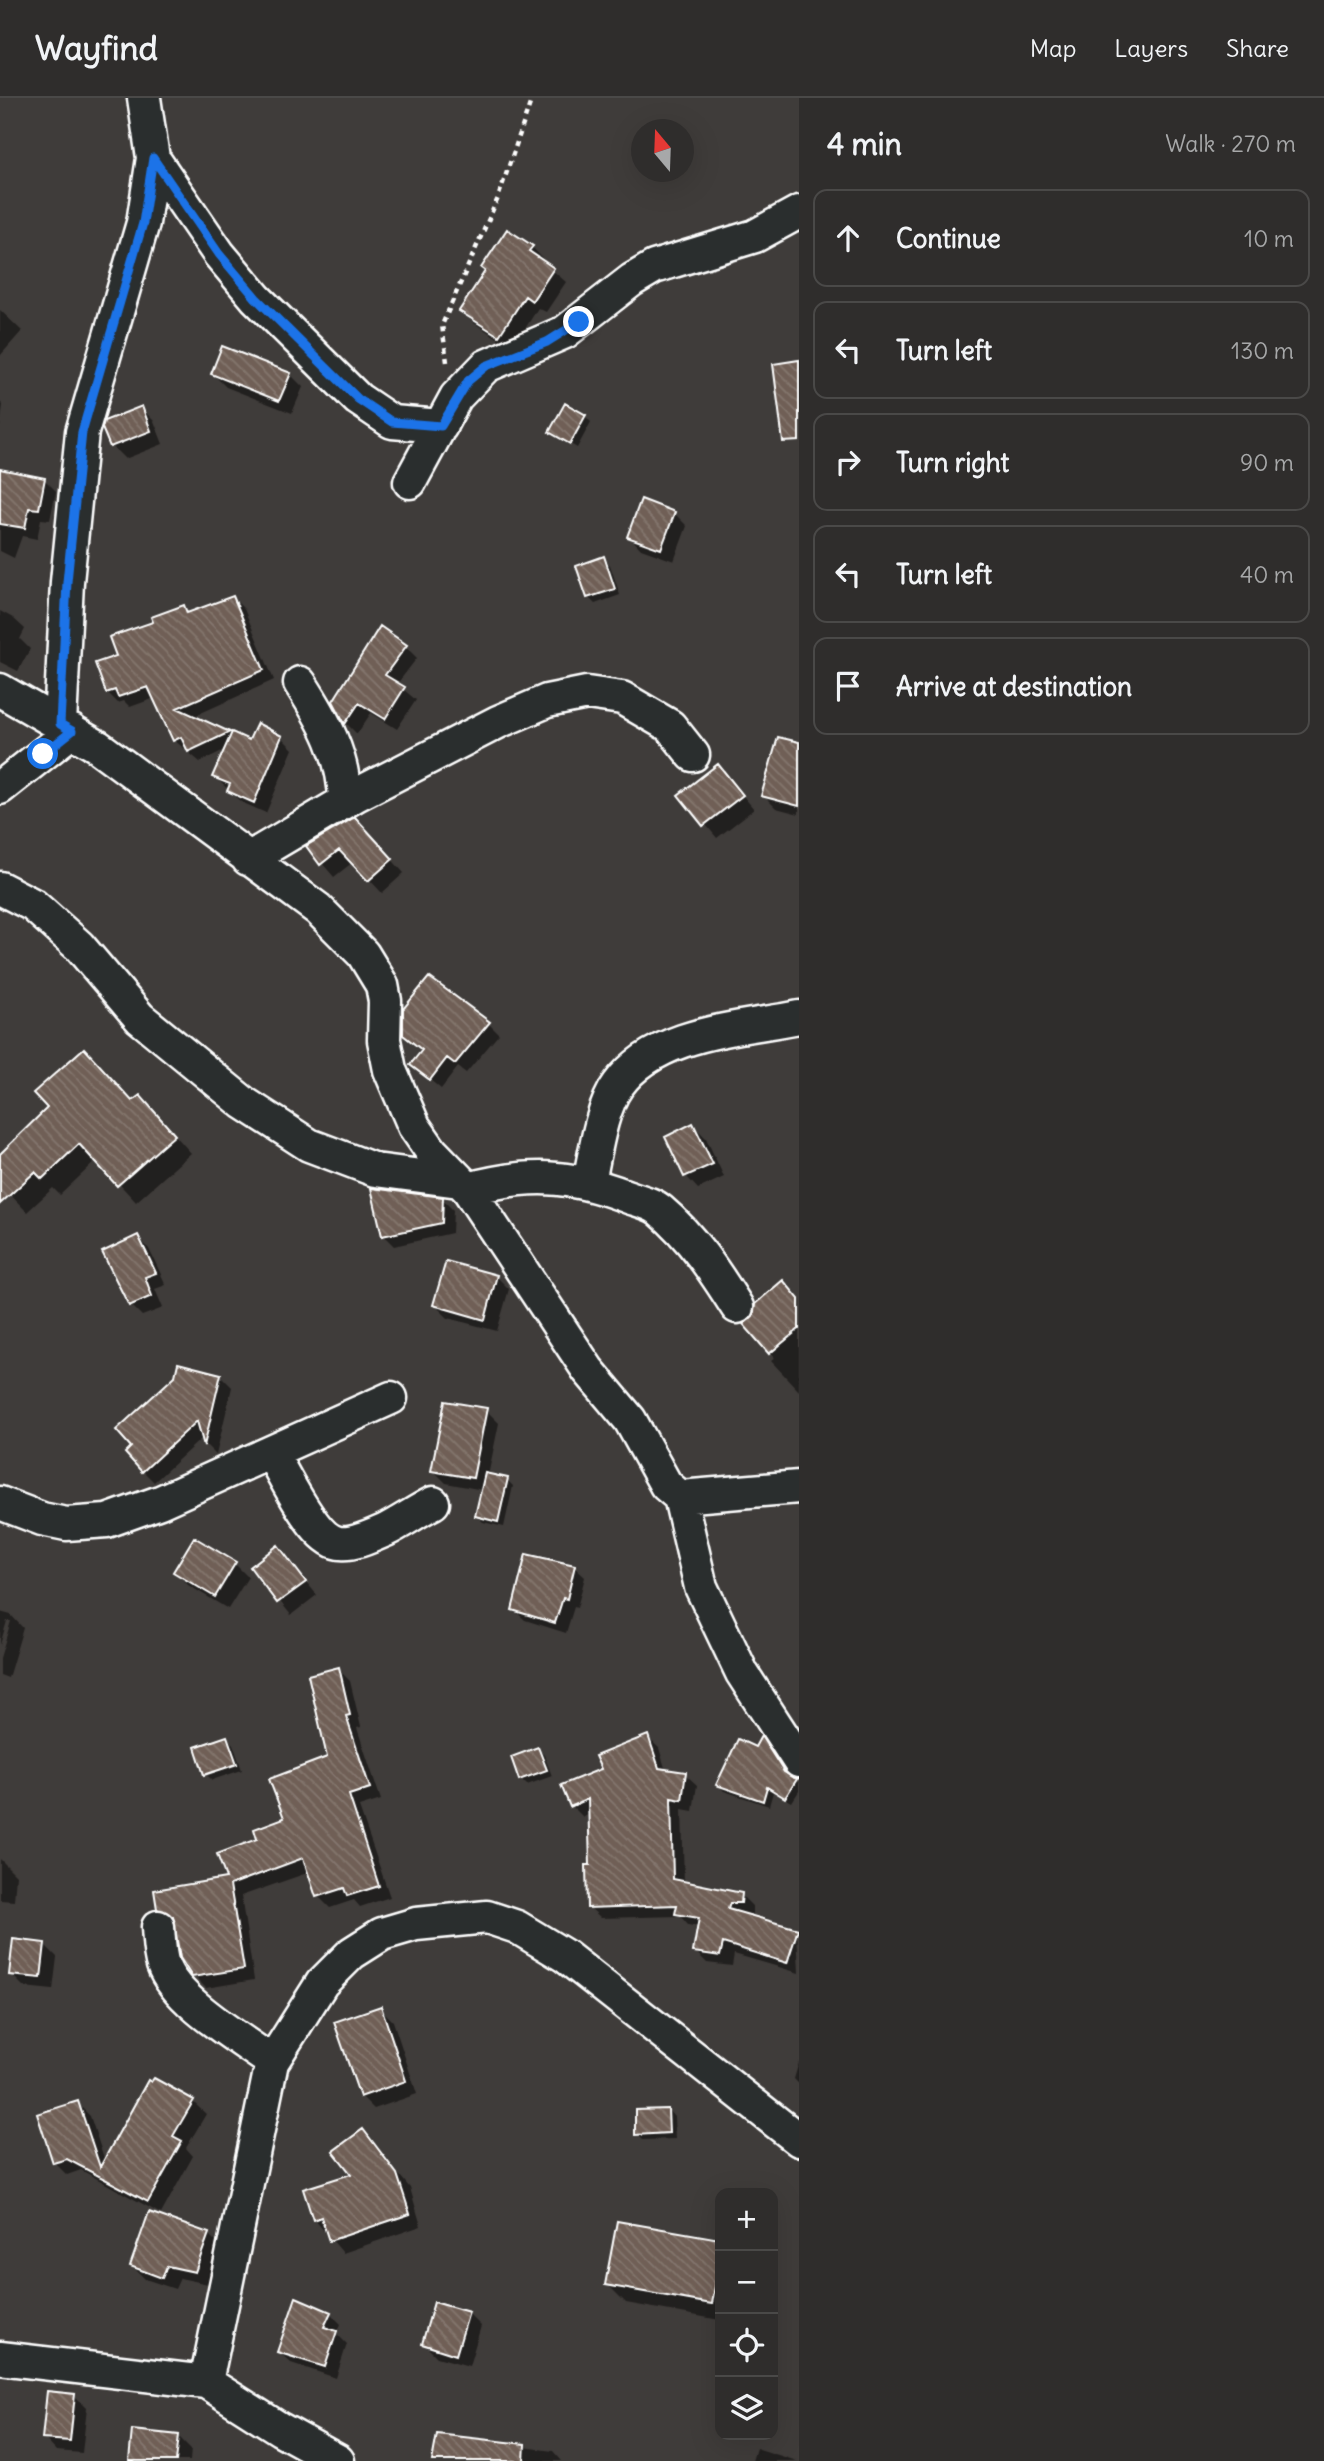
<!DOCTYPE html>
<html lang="en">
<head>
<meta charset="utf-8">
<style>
  :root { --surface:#2f2d2c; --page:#373534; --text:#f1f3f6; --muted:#a7a8a9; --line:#4a4948 }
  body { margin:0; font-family:Delius,sans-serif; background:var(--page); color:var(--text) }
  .controls { position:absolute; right:21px; bottom:21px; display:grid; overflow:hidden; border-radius:14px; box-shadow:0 7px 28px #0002 }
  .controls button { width:63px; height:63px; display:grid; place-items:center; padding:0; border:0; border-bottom:2px solid var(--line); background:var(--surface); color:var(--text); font:35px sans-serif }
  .compass { position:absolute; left:631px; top:21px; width:63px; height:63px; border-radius:50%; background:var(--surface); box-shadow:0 7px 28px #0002; rotate:341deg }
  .stop { position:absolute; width:21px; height:21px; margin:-16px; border:5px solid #1a73e8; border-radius:50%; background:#fff }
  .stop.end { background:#1a73e8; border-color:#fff; box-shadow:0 2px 7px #0008 }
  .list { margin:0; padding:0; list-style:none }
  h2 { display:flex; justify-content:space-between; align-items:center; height:91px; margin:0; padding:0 28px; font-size:30px }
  h2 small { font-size:23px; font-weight:400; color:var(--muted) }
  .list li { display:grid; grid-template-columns:46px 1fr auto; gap:21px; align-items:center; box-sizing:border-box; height:98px; margin:0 14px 14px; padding:0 14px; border:2px solid var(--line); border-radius:14px }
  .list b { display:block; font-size:26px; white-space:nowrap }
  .list em { font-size:23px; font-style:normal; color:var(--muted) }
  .icon { flex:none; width:38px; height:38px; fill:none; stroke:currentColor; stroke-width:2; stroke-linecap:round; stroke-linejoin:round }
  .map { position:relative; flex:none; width:799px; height:2363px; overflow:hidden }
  header { display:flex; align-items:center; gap:42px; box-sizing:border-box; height:98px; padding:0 35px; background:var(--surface); border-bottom:2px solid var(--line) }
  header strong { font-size:33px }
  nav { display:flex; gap:38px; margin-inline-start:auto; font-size:24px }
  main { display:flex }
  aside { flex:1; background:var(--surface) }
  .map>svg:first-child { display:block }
  .shadow { fill:#0007 }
  .building { fill:url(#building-back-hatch); stroke:#fff; stroke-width:2 }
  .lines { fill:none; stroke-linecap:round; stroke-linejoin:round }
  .minor-casing { stroke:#fff; stroke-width:37 }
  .path { stroke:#fff; stroke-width:4.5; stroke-dasharray:5 5; stroke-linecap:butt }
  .minor { stroke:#2a2d2e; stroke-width:32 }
  .route { stroke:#1a73e8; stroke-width:9 }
</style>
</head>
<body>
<header>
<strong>Wayfind</strong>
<nav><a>Map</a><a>Layers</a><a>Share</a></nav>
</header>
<main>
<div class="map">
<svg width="799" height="2363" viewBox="0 0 799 2363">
  <defs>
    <pattern id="building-back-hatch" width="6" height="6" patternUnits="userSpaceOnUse" patternTransform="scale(1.75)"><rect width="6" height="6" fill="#6f5f56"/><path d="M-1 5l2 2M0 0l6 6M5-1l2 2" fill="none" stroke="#85776f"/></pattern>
  </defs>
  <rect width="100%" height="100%" fill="#3f3c3a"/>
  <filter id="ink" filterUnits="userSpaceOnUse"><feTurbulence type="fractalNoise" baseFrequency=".0143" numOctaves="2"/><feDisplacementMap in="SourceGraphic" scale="14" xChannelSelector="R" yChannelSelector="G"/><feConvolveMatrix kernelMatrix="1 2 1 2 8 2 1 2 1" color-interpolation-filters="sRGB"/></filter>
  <g filter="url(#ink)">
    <path class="shadow" d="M532,149L544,162L543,164L566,184L546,214L538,210L513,250L474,225L461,212L487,173Z
      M0,212L22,233L0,258Z
      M213,276H290L303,289L292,315L226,289Z
      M0,304L3,307L0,329Z
      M141,310L154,323L163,346L125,361L112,348Z
      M585,318L591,324L577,350L551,334Z
      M0,373L44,381L56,393L50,422L41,421L37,441L22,438L14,460L0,453Z
      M674,415L687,428L674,463L641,451L629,438Z
      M604,460L610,467L620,497L595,506L589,500L578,469Z
      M233,500L244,511L274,582L192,619L250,644L258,628L281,639L293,651L266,715L241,704L214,678L226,651L200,664L174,642L155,600L130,609L124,603L118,605L107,594L119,559L156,525L184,509L190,516Z
      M0,513L13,520L25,531L20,541L30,551L18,573L0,564Z
      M405,548L417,560L397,586L416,602L397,631L371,615L357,636L346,625L335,603Z
      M799,646V716L776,710L763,697Z
      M718,668L754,711L717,740L681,697Z
      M367,734L404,775L382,795L353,764L334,779L308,749Z
      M489,926L499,936L466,975L458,969L441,991L412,967L423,953L404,936Z
      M133,1005L157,1017L191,1055L136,1104L97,1062L60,1097L53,1090L27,1114L0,1086V1058L50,1010Z
      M693,1027L706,1040L724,1079L698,1091L686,1078L667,1040Z
      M442,1101L453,1112L452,1135L394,1148L383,1137Z
      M138,1139L149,1151L166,1187L155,1191L163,1210L142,1218L131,1207Z
      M496,1178L509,1191L497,1233L448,1220L435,1207Z
      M799,1202V1293L771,1263L775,1260L746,1226Z
      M220,1277L232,1289L216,1357L206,1347L203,1339L154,1384L143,1373Z
      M486,1312L499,1325L488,1378L507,1382L513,1388L504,1429L483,1424L477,1418L483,1392L446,1385L433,1372Z
      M195,1442L235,1466L248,1479L228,1511L188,1487L176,1474Z
      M278,1450L317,1497L291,1517L252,1469Z
      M574,1469L585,1479L577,1510L574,1509L566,1535L525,1522L514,1512Z
      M0,1514L11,1517L23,1530L8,1580L0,1577V1560L11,1523H7L0,1547Z
      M338,1571L350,1583L361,1629L357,1630L381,1702L359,1709L390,1799L360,1809L354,1802L330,1810L318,1798L310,1774L241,1798L254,1882L206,1890L194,1878L176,1825L159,1810L228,1781L260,1742L286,1721L329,1660Z
      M647,1639L659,1650L666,1673L685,1676L697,1687L693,1713L682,1711L684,1785L741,1797L752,1808V1816H742L797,1833L799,1875L734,1856L732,1868L707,1865L695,1853L699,1829L688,1827L680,1818L601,1820L589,1809L591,1716L583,1719L572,1708L603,1672Z
      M227,1640L233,1646L242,1672L212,1682L206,1676Z
      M762,1641L787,1677L799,1685V1693L792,1704L773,1694L769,1708L724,1693L718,1687L756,1651Z
      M538,1651L544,1657L552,1678L527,1687L521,1681Z
      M0,1761L16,1777L14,1803L0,1802Z
      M44,1846L57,1859L53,1892L24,1889L11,1876Z
      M380,1910L393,1923L417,1996L374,2011L361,1998Z
      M799,1964V1986L794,1981Z
      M193,2004L206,2016L186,2050L193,2058L161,2116L81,2072L67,2077L54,2064L77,2005L90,2018L105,2063Z
      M668,2012L674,2019L675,2041L643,2042L637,2036Z
      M363,2033L410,2090L421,2128L343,2155L314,2121L354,2077Z
      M619,2125L720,2142V2222L626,2205L607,2186Z
      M208,2136L221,2149L208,2186L180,2180L175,2191L145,2181L132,2168Z
      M330,2215L341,2226L337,2236L347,2246L336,2280L291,2265L279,2254Z
      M468,2215L481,2228L469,2268L437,2259L424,2246Z
      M74,2297L87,2310L82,2355L56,2353L44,2340Z
      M178,2338L191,2351L190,2363H131Z
      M438,2338L553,2353L562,2363H434Z
      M756,2350L797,2363H752Z"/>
    <path class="building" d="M507,131L533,148L529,153L554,170L532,203L525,198L499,238L459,213L485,173L481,170Z
      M222,248L291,275L279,303L211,276Z
      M799,262V343L783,344L773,266Z
      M565,305L586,317L570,346L549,334Z
      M142,308L151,333L110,349L102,330L104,323Z
      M0,371L45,380L39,411L29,410L25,430L0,426Z
      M641,401L675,414L661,451L627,439Z
      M604,458L615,491L587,500L576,468Z
      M233,498L264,572L177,610L230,634L188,654L181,639L173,643L148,589L118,599L115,592L106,595L95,565L116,558L109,539L153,524L151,519L184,507L187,515Z
      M380,528L407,547L385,577L405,589L385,621L359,605L345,626L333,603Z
      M257,625L282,638L254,705L227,693L230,686L212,679L232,634L249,642Z
      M778,639L799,644V708L761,698Z
      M718,666L743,697L703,728L678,697Z
      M355,719L393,761L368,783L339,752L320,767L306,748Z
      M429,879L490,924L455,966L447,960L430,982L410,967L422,952L403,937V911Z
      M84,950L132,1003L140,997L175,1037L117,1088L79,1046L42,1081L35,1074L0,1106V1056L47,1010L33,995Z
      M693,1025L713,1066L684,1079L665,1039Z
      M371,1090L443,1099L442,1125L382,1138Z
      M138,1137L156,1175L145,1179L152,1198L129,1208L102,1154Z
      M446,1163L497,1177L485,1222L433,1207Z
      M783,1182L799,1201V1231L769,1256L743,1226L753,1218L755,1206Z
      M178,1265L221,1276L204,1348L197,1323L142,1374L125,1355L131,1349L116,1332L175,1278Z
      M445,1303L487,1310L473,1380L431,1373Z
      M485,1375L508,1380L498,1424L475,1418Z
      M194,1439L236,1464L215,1499L173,1474Z
      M278,1447L306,1484L277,1505L250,1469Z
      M526,1456L575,1467L567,1501L563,1500L555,1525L512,1512Z
      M339,1569L350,1617L346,1618L370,1690L349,1697L379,1788L347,1798L344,1790L316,1799L303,1760L230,1787L244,1871L192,1879L180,1860L173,1819L157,1811L154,1792L226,1780L217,1756L257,1741L254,1731L284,1720L269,1681L327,1659L308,1577Z
      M648,1637L659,1670L686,1674L682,1702L671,1700L673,1781L742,1795L741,1805H730L728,1811L798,1831L787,1865L723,1845L720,1858L693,1854L699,1820L675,1816L677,1807L587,1810L586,1767H590L588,1701L570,1709L561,1687L601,1671L595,1658Z
      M227,1638L237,1666L204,1677L195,1649Z
      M761,1638L784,1674L797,1681L785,1700L767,1689L763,1703L716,1687L738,1641L755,1649Z
      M538,1649L547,1672L519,1682L511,1659Z
      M13,1841L45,1845L41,1880L9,1877Z
      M381,1908L406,1983L360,1999L334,1924Z
      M154,1980L194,2002L173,2038L182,2043L148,2104L67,2061L53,2065L37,2016L78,2003L100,2069L148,1982L151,1984Z
      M668,2011L669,2035L635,2037V2012Z
      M363,2031L397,2076L410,2116L329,2143L321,2119L313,2122L303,2091L351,2076L333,2053Z
      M149,2114L209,2135L195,2174L167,2168L162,2180L130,2168Z
      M617,2123L720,2141V2160L712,2206L605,2187Z
      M296,2199L331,2214L324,2229L337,2233L325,2269L277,2254Z
      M434,2204L469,2214L456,2257L422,2246Z
      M47,2293L75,2296L70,2343L42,2341Z
      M132,2332L179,2337L176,2363H129Z
      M437,2336L525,2346L524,2363H432Z"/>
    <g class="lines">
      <g class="minor-casing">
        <path id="minor" d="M153,60L219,156L256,200L358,301L392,324L441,328
          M410,384L456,299L486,268L565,234L632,182L654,169L755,138L799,114
          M300,585C324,622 344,657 345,703
          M0,592L97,648L318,811L363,856L382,887L385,903L384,942L390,972L414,1028L432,1054L468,1091L588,1272L630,1322L666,1387L680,1399L701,1489L742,1575L799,1663
          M60,626L67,484L82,334L143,125L153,60L144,0
          M0,690L72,633
          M248,761L356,697L498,624L547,603L587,595L622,600L670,628L693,657
          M0,790L33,807L79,848L140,920L244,1005L309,1047L375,1072L459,1083
          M589,1084C595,1056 601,1010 618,987C657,933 741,931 799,919
          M468,1091C527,1075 568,1076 626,1098C636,1102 652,1105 660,1112C692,1139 715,1174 737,1209
          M271,1355C285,1377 313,1441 339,1445C354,1447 372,1438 386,1432C402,1424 417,1413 433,1405
          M680,1399L799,1389
          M0,1405L42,1421L66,1426L107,1423L160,1404L391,1300
          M158,1829C159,1841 159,1855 163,1867C176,1904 241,1941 272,1964
          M0,2260L206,2284L280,2331L338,2363
          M206,2284L272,1964L322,1885L352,1855L382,1836L416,1826L487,1819L517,1829L565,1858L799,2042"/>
      </g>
      <path class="path" d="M447,264L442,227L498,100L532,0"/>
      <use href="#minor" class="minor"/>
    </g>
  </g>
  <g class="lines" filter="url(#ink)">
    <path class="route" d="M43,656L72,633L60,626L67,484L82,334L143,125L153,60L219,156L256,200L358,301L392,324L441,328L468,283L486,268L547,244L579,224"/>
  </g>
</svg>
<div class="controls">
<button>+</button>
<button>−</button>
<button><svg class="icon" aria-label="locate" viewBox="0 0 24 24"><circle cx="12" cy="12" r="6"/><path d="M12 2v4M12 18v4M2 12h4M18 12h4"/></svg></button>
<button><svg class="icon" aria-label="layers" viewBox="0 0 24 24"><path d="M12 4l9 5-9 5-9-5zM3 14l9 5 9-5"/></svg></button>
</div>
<svg class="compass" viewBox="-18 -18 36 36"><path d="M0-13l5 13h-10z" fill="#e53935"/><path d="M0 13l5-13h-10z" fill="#a7a8a9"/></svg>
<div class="stop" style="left:43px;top:656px"></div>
<div class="stop end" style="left:579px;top:224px"></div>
</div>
<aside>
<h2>4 min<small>Walk · 270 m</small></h2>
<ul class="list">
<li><svg class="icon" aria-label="ahead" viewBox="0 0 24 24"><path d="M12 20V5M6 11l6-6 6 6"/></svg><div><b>Continue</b></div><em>10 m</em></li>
<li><svg class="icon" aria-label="left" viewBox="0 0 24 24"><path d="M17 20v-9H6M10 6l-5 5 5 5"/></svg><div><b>Turn left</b></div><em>130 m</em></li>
<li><svg class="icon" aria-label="right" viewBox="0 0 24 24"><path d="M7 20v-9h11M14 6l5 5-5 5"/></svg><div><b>Turn right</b></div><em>90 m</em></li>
<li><svg class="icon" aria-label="left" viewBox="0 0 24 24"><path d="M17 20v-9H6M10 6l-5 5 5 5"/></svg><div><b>Turn left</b></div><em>40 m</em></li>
<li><svg class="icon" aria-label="arrive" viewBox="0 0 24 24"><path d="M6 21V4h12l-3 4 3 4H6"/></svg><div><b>Arrive at destination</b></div></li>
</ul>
</aside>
</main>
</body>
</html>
